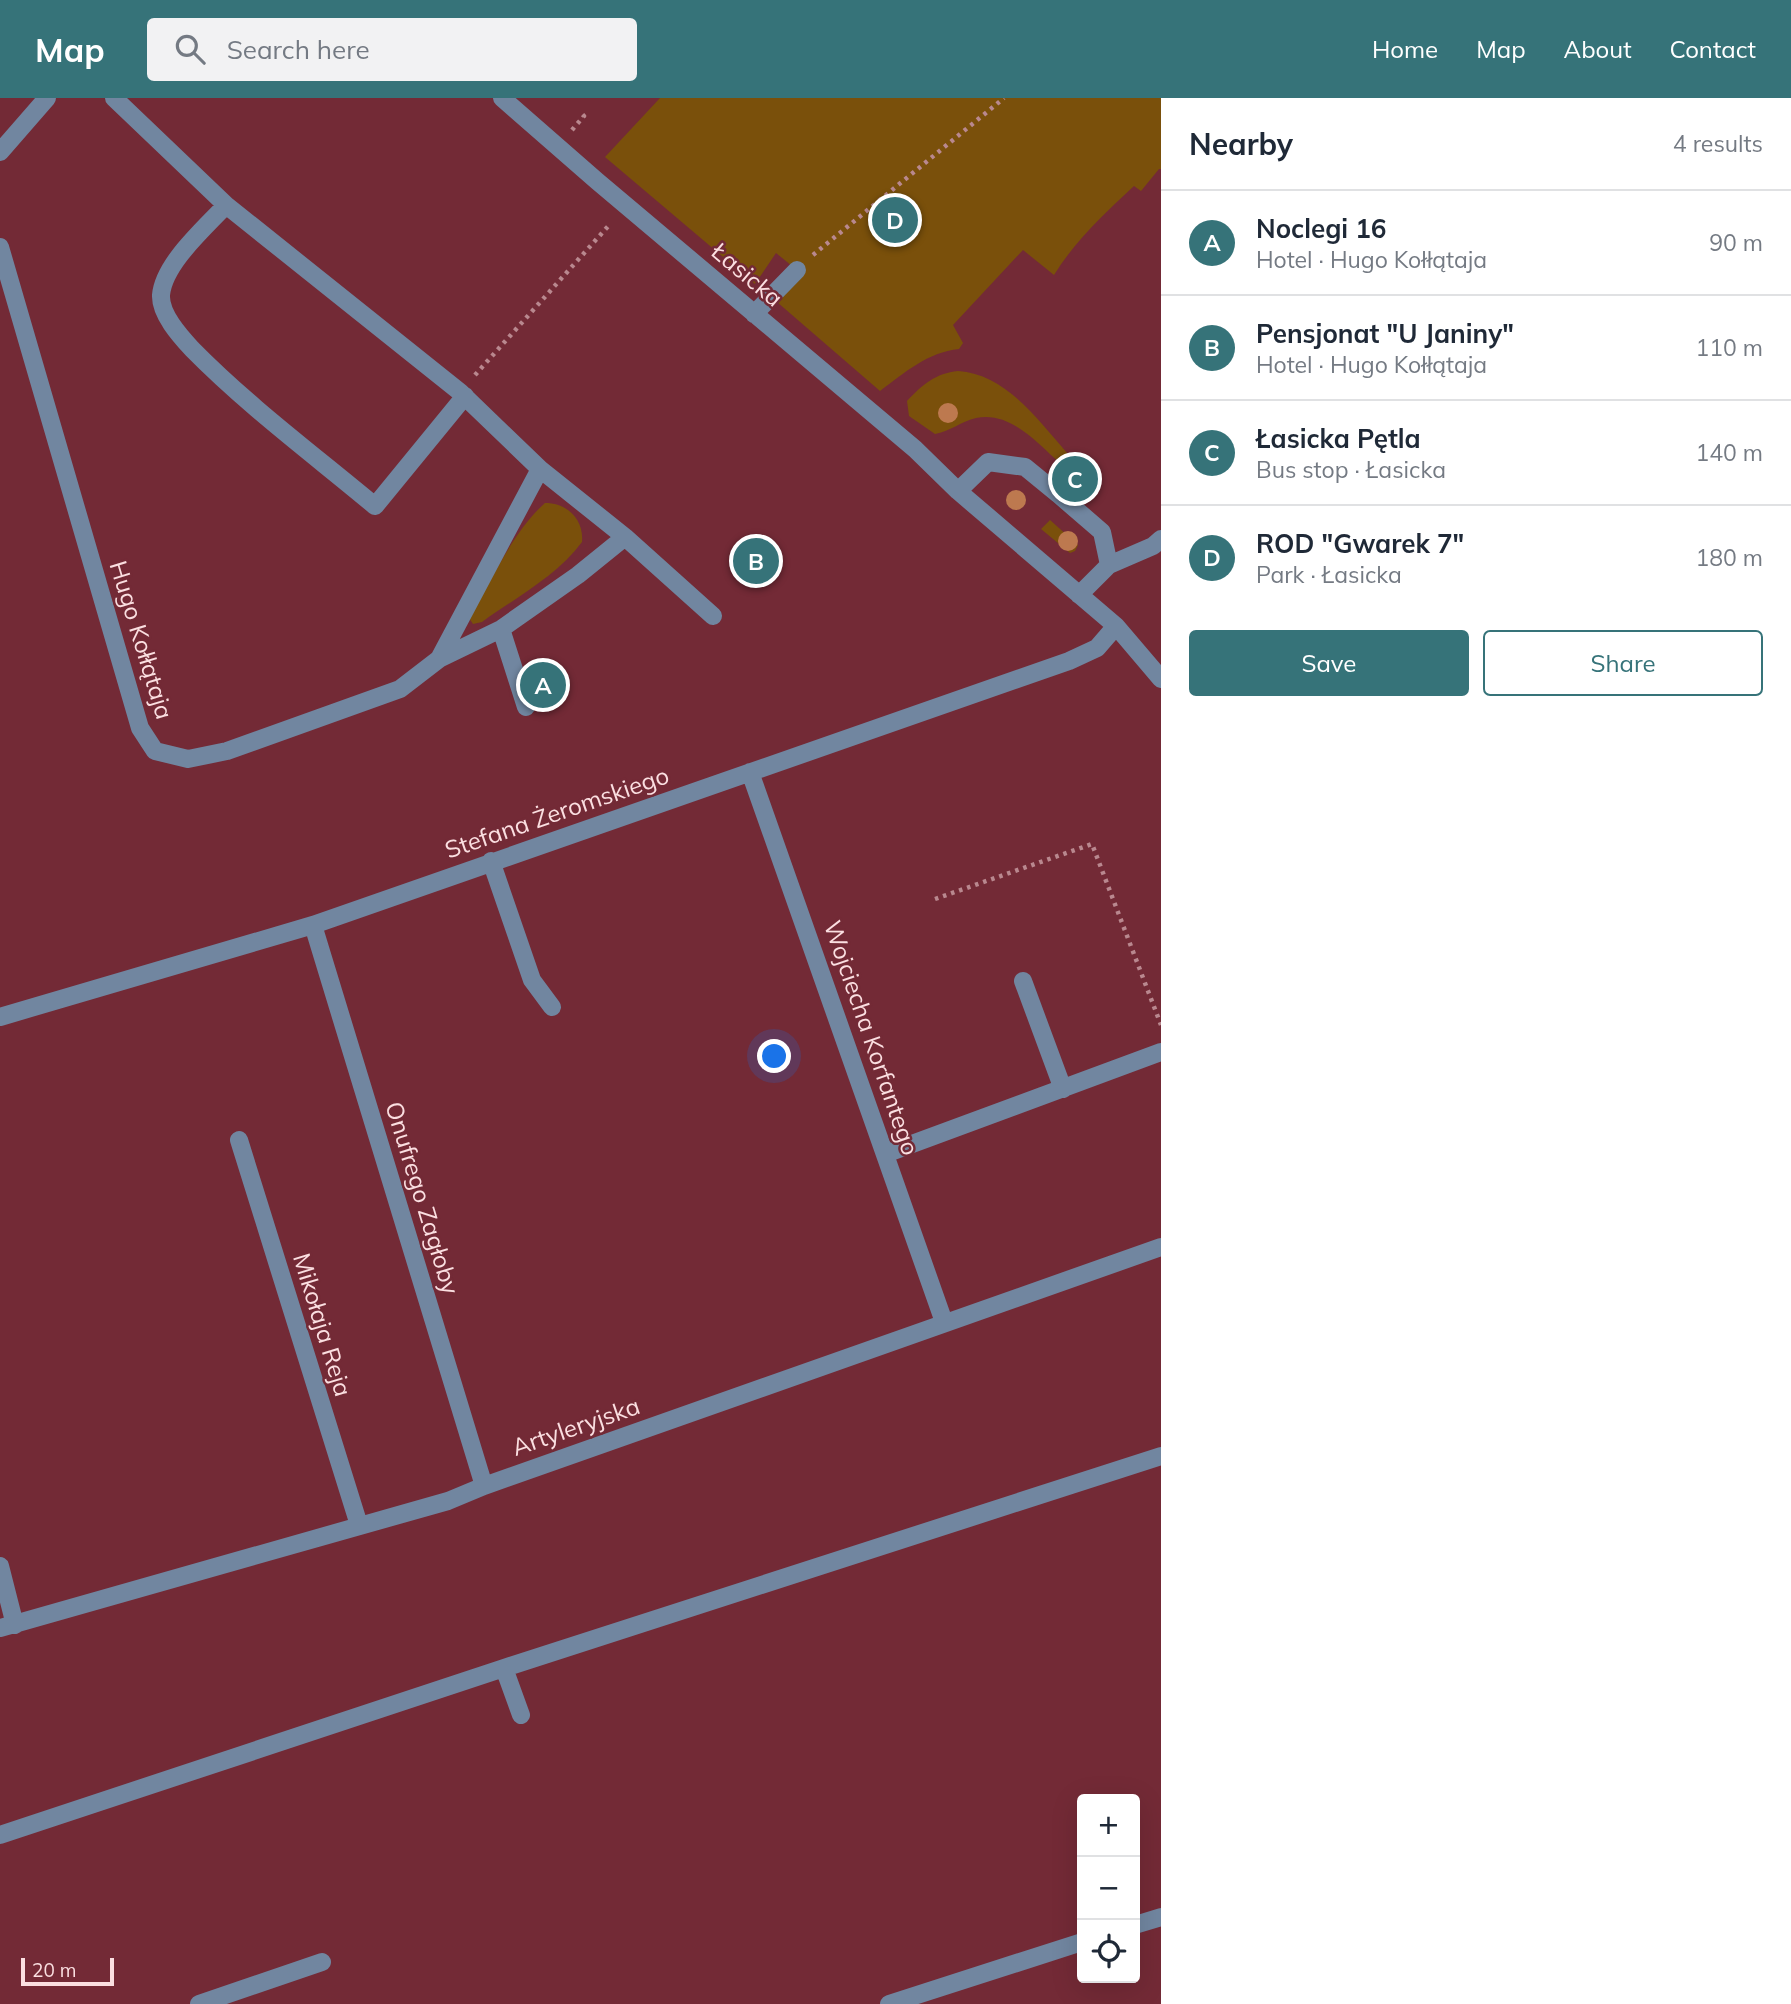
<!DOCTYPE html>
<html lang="en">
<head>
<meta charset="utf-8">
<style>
  :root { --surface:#fff; --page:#f2f2f3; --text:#1f2937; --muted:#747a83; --line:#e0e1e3; --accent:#367379 }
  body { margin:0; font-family:Mulish,sans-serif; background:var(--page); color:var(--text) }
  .controls { position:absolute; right:21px; bottom:21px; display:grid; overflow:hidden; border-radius:7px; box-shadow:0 7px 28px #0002 }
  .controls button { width:63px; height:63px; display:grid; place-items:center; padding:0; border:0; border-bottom:2px solid var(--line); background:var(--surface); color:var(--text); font:35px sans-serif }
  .scale { position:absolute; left:21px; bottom:18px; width:93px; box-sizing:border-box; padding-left:7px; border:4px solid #fbdfe1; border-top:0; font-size:19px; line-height:24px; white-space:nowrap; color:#fbdfe1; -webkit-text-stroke:5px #732a36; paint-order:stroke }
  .you { position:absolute; left:775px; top:959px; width:24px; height:24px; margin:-18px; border:5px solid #fff; border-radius:50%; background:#1a73e8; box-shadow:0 0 0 10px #1a73e833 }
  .badge { display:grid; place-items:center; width:46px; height:46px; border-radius:50%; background:var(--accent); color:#fff; font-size:23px; font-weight:700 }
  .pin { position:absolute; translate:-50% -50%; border:4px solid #fff; box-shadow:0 2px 7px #0006 }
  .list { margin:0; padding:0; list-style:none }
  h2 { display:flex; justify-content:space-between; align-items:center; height:91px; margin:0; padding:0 28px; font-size:30px }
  h2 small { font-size:23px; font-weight:400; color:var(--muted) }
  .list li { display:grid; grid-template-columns:46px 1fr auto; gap:21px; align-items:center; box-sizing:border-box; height:105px; padding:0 28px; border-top:2px solid var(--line) }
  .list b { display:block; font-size:26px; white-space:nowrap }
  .list p { margin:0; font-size:23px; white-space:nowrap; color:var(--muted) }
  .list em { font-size:23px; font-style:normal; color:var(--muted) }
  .actions { display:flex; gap:14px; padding:21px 28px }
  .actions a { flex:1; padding:16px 0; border:2px solid var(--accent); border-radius:7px; text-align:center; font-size:24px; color:var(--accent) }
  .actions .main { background:var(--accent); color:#fff }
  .icon { flex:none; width:38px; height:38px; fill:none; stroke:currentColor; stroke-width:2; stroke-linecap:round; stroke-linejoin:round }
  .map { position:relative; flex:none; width:1161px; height:1906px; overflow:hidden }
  header { display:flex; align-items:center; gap:42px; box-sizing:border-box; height:98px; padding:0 35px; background:var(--accent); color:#fff }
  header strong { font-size:33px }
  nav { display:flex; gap:38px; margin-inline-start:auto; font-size:24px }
  .search { width:490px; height:63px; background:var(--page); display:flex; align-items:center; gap:18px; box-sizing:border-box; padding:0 24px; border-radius:7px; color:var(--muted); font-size:26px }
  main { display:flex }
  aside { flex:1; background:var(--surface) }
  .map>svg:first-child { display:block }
  .green { fill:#7a500b }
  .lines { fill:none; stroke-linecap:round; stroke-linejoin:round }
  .path { stroke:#b9888f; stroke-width:4.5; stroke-dasharray:3.5 5; stroke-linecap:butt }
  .minor { stroke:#7186a0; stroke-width:18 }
  .tree { fill:#bd794f }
  .labels { text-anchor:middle; stroke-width:5; stroke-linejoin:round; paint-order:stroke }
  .street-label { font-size:24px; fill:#fbdfe1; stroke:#732a36 }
</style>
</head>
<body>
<header>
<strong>Map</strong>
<div class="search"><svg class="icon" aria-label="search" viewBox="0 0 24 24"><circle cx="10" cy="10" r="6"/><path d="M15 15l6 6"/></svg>Search here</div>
<nav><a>Home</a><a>Map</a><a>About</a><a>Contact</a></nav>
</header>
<main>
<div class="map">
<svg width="1161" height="1906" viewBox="0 0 1161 1906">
  <rect width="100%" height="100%" fill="#732a36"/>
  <path class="green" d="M660,0H1161V71H1159L1141,93L1134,88C1105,115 1075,143 1054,177L1023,152L953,227L963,245L959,251C928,254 904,275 880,293L777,204L797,172L776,155L755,186L605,59Z
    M958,273C1007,276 1039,324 1069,357L1061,366C1037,345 1011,313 976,320C962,323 949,334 935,336L909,318L907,303C922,287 936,275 958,273Z
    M545,405C568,405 584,422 582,444C557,478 515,500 482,524L473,526L469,520C491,484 513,433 545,405Z
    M1050,422L1078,447L1075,453L1070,455L1041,431Z"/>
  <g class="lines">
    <path class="path" d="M572,32L584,18L580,14
      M813,157L1004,0
      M475,277L611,125
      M935,801L1092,746L1161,927"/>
    <path class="minor" d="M114,0L226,107L460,294L540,371L625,439L713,518
      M502,0L597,83L915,351L958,393L1116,528L1161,581
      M0,54L47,0
      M226,107C205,130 164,165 161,197C160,216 180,238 192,251C248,308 314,357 375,408L465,298
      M0,149L140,630L155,653L188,661L227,653L400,591L439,561L501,531L578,477L625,439
      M754,216L797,172
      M958,393L988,364L1025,369L1058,396L1102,434L1109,467
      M1079,497L1109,467L1153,448L1161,441
      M501,531L526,609
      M439,561L540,371
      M750,674L944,1224
      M491,763L532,882L552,909
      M313,827L484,1388
      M1023,883L1063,991
      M0,919L313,827L1069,563L1097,550L1116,528
      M239,1042L359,1427
      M885,1056L1161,954
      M0,1468L15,1527
      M0,1530L448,1403L484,1388L1161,1149
      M504,1570L521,1617
      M0,1737L504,1570L1161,1358
      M1135,1827L1161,1819
      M199,1906L322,1864
      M889,1906L1082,1844"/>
  </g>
  <g class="tree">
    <circle cx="948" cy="315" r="10"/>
    <circle cx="1016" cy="402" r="10"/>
    <circle cx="1068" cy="443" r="10"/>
  </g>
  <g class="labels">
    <g class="street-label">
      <text transform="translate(747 177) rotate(40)" y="8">Łasicka</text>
      <text transform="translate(141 542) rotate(73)" y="8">Hugo Kołłątaja</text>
      <text transform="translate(557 715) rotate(-19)" y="8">Stefana Żeromskiego</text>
      <text transform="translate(871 940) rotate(71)" y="8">Wojciecha Korfantego</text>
      <text transform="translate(422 1100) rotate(73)" y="8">Onufrego Zagłoby</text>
      <text transform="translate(322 1227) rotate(73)" y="8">Mikołaja Reja</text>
      <text transform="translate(576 1329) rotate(-19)" y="8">Artyleryjska</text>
    </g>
  </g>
</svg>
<div class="controls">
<button>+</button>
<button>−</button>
<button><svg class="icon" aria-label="locate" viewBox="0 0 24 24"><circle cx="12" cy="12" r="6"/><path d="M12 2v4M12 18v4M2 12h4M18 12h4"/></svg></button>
</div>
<div class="scale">20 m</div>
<div class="you"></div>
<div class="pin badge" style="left:543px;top:587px">A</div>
<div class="pin badge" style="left:756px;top:463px">B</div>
<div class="pin badge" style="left:1075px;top:381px">C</div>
<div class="pin badge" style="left:895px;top:122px">D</div>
</div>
<aside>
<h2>Nearby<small>4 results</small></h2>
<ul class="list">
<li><span class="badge">A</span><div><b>Noclegi 16</b><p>Hotel · Hugo Kołłątaja</p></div><em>90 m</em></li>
<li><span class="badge">B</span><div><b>Pensjonat &quot;U Janiny&quot;</b><p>Hotel · Hugo Kołłątaja</p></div><em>110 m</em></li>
<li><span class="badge">C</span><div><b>Łasicka Pętla</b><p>Bus stop · Łasicka</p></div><em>140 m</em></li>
<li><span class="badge">D</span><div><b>ROD &quot;Gwarek 7&quot;</b><p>Park · Łasicka</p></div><em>180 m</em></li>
</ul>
<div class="actions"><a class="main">Save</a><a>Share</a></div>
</aside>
</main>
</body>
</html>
